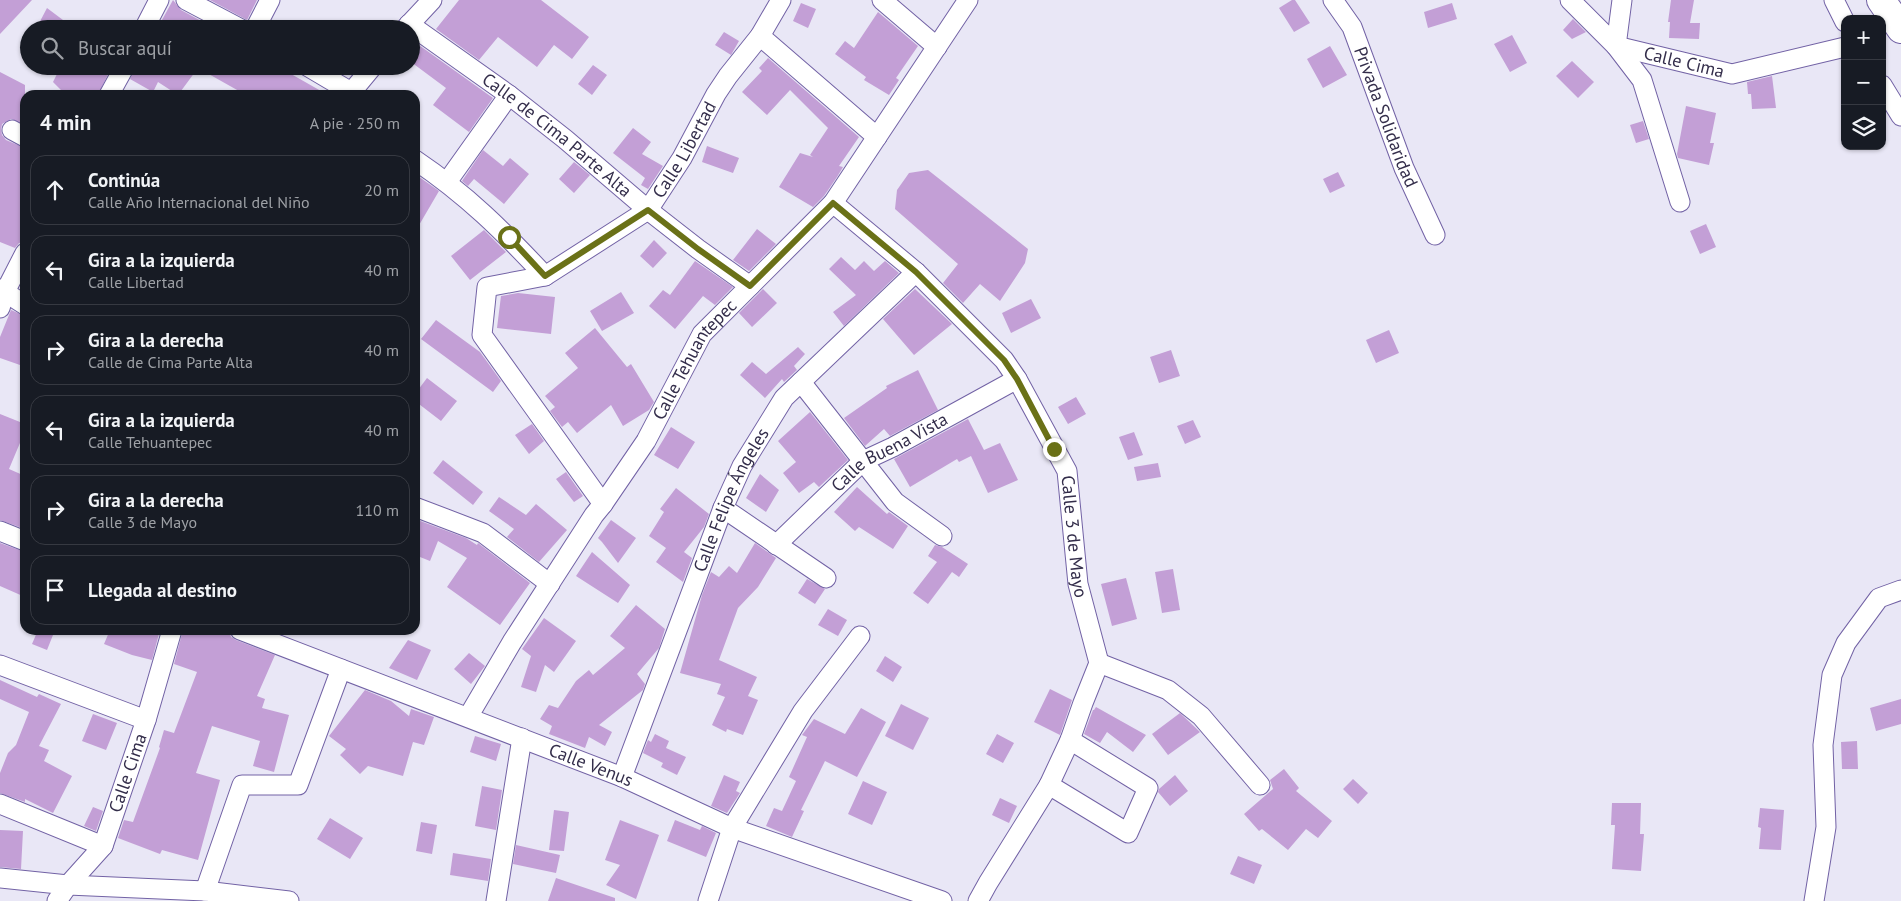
<!DOCTYPE html>
<html lang="es">
<head>
<meta charset="utf-8">
<style>
  :root { --surface:#171b24; --page:#20242c; --text:#f1f3f6; --muted:#9ea1a6; --line:#363941 }
  body { margin:0; font-family:"PT Sans",sans-serif; background:var(--page); color:var(--text) }
  .controls { position:absolute; right:15px; top:15px; display:grid; overflow:hidden; border-radius:10px; box-shadow:0 1px 4px #0004 }
  .controls button { width:45px; height:45px; display:grid; place-items:center; padding:0; border:0; border-bottom:1px solid var(--line); background:var(--surface); color:var(--text); font:25px sans-serif }
  .stop { position:absolute; width:15px; height:15px; margin:-11px; border:4px solid #6a7117; border-radius:50%; background:#fff }
  .stop.end { background:#6a7117; border-color:#fff; box-shadow:0 1px 5px #0008 }
  .list { margin:0; padding:0; list-style:none }
  h2 { display:flex; justify-content:space-between; align-items:center; height:65px; margin:0; padding:0 20px; font-size:21px }
  h2 small { font-size:16px; font-weight:400; color:var(--muted) }
  .list li { display:grid; grid-template-columns:32px 1fr auto; gap:15px; align-items:center; box-sizing:border-box; height:70px; margin:0 10px 10px; padding:0 10px; border:1px solid var(--line); border-radius:15px }
  .list b { display:block; font-size:19px; white-space:nowrap }
  .list p { margin:0; font-size:16px; white-space:nowrap; color:var(--muted) }
  .list em { font-size:16px; font-style:normal; color:var(--muted) }
  .icon { flex:none; width:28px; height:28px; fill:none; stroke:currentColor; stroke-width:2; stroke-linecap:round; stroke-linejoin:round }
  .map { position:relative; flex:none; width:1901px; height:901px; overflow:hidden }
  .search { position:absolute; background:var(--surface); box-shadow:0 1px 4px #0004; left:20px; top:20px; width:400px; height:55px; display:flex; align-items:center; gap:12px; box-sizing:border-box; padding:0 18px; border-radius:28px; color:var(--muted); font-size:19px }
  .panel { position:absolute; background:var(--surface); box-shadow:0 1px 4px #0004; left:20px; top:90px; width:400px; height:545px; border-radius:15px }
  .map>svg:first-child { display:block }
  .building { fill:#c39fd6 }
  .lines { fill:none; stroke-linecap:round; stroke-linejoin:round }
  .street-casing { stroke:#7262a5; stroke-width:21 }
  .secondary-casing { stroke:#7262a5; stroke-width:30 }
  .street { stroke:#fff; stroke-width:19 }
  .secondary { stroke:#fff; stroke-width:28 }
  .route { stroke:#6a7117; stroke-width:6 }
  .labels { text-anchor:middle; stroke-width:4; stroke-linejoin:round; paint-order:stroke }
  .street-label { font-size:18px; fill:#342e4b; stroke:#e9e7f6 }
</style>
</head>
<body>
<div class="map">
<svg width="1901" height="901" viewBox="0 0 1901 901">
  <rect width="100%" height="100%" fill="#e9e7f6"/>
  <path class="building" d="M0,0H32L0,34Z
    M173,0L181,10L216,29H157Z
    M210,0H257L247,20Z
    M459,0H541L589,37L572,59L554,45L537,67L498,37L479,60L436,29Z
    M1292,0H1295L1310,23L1294,32L1279,8Z
    M1671,0H1694L1690,23H1700L1699,39L1669,38L1670,22H1668Z
    M801,3L816,9L808,28L793,21Z
    M1452,3L1457,19L1428,28L1424,12Z
    M47,8L63,20L56,29H36Z
    M878,12L918,46L896,78L899,80L889,95L864,80L866,77L835,54L845,41L854,48Z
    M1573,19L1586,32L1572,39L1563,30Z
    M724,32L739,41L731,55L715,45Z
    M1512,35L1527,63L1510,72L1494,44Z
    M416,43L493,98L469,132L433,105L446,88L411,62V49Z
    M1330,46L1347,75L1323,88L1307,59Z
    M768,58L859,137L839,166L843,167L837,177L824,196L813,207L779,187L800,153L813,157L810,155L828,128L790,90L767,115L742,92L762,71L759,68Z
    M1572,61L1594,82L1578,98L1556,76Z
    M593,65L607,75L592,95L578,84Z
    M61,66H112L98,95H66L53,82Z
    M136,66H277L328,95H246L198,68L178,95L158,82L153,92L130,79Z
    M0,72L25,85V124L11,119L2,124L1,130L2,135L6,140L25,148V242L19,243L15,248L0,242Z
    M1772,76L1776,108L1752,109L1751,94H1748L1747,82Z
    M1686,106L1716,113L1710,143H1714L1709,165L1678,158L1677,154Z
    M1643,121L1649,139L1636,143L1630,125Z
    M633,128L651,142L642,154L663,166L648,189L641,185L645,178L613,153Z
    M707,146L739,158L733,173L702,162Z
    M483,150L503,166L510,158L529,174L504,204L474,179L468,186L462,181Z
    M574,162L590,175L574,193L559,179Z
    M928,170L1028,249L1025,263L1000,301L980,284L963,303L943,283L958,264L895,209L897,190L909,173Z
    M1338,172L1345,186L1330,193L1323,179Z
    M415,174L439,191L415,232Z
    M1706,224L1716,247L1700,254L1690,231Z
    M757,229L776,244L749,271L733,260Z
    M484,230L506,252L470,280L451,256Z
    M654,240L667,253L653,268L640,256Z
    M841,257L855,270L864,261L874,271L885,261L899,273L844,326L833,312L856,295L829,269Z
    M695,261L733,287L715,305L703,296L675,329L649,306L663,290L670,295Z
    M763,289L777,303L752,327L739,313Z
    M915,289L952,324L914,355L883,319Z
    M621,292L634,313L602,331L590,311Z
    M518,293L555,297L551,334L497,328L501,296Z
    M1031,299L1041,318L1011,333L1002,313Z
    M11,310L25,316V350L20,365L0,358V337Z
    M436,320L480,352L501,381L493,392L421,339Z
    M595,328L627,367L631,364L654,402L649,410L623,426L611,405L577,433L568,422L562,427L550,411L555,407L545,396L578,368L565,353Z
    M1389,330L1399,353L1376,363L1366,340Z
    M798,347L805,354L794,366L797,370L784,382L782,379L765,398L740,375L752,362L766,374Z
    M1171,350L1180,376L1159,383L1150,357Z
    M918,370L938,410L890,436L884,429L865,446L844,418L887,388L886,386Z
    M427,378L457,401L441,421L415,401V394Z
    M1076,397L1086,414L1068,424L1058,407Z
    M810,412L848,460L819,487L814,482L799,493L783,473L796,462L778,441Z
    M0,414L25,424V431L9,469L25,476V529L0,520Z
    M968,419L984,450L1000,443L1018,480L988,493L971,456L959,462L957,459L910,487L894,459Z
    M1193,420L1201,437L1185,444L1177,426Z
    M532,424L544,441L529,454L515,435Z
    M671,427L695,442L678,469L654,455Z
    M1134,432L1143,455L1128,460L1119,437Z
    M443,460L483,492L473,505L433,473Z
    M1158,463L1161,477L1137,481L1134,467Z
    M566,472L583,496L574,502L556,479Z
    M760,474L779,490L766,512L746,498Z
    M857,487L887,514L889,512L908,526L893,549L859,527L855,531L834,512Z
    M676,488L709,514L704,527L684,552L692,558L683,582L656,562L666,548L649,536L664,512L660,509Z
    M499,497L526,515L536,504L567,530L539,562L507,537L514,529L489,511Z
    M415,519L466,538L477,545L478,543L530,583L500,625L447,587L467,558L438,541L430,561L415,555Z
    M611,520L636,538L618,563L602,542L598,538Z
    M0,543L25,552V597L0,586Z
    M755,543L776,558L758,587L738,608L719,660L757,677L748,696L758,700L743,735L727,729L726,732L712,725L725,697L717,694L721,684L680,673L702,595L711,572L719,577L729,566L737,573Z
    M935,545L942,547L968,564L959,577L952,572L928,604L913,593L937,562L928,556Z
    M592,552L630,585L618,603L576,576Z
    M1173,569L1180,610L1162,613L1155,572Z
    M1126,578L1137,619L1112,626L1101,584Z
    M807,579L825,589L815,604L798,593Z
    M636,605L665,629L659,648L637,674L645,684L643,690L599,725L612,732L605,746L589,737L585,748L549,734L552,726L540,719L549,705L558,708L576,681L589,670L593,675L625,648L610,636Z
    M828,609L847,620L838,636L818,625Z
    M544,618L576,641L554,672L545,665L536,692L521,687L531,656L522,649Z
    M38,630H55L47,650L32,644Z
    M110,630H160L152,660L132,655L104,644Z
    M183,630H229L231,637L236,640L275,655L257,696L265,699L262,708L289,715L274,772L253,766L260,741L212,726L196,773L220,780L198,860L162,850L160,854L118,838L124,820L133,822L160,748L159,747L164,730L174,733L197,672L174,664Z
    M408,640L431,650L417,680L389,668Z
    M469,653L485,666L471,684L454,669Z
    M885,656L902,667L893,682L876,671Z
    M0,680L37,697L39,694L61,704L39,746L49,750L44,761L72,776L53,813L25,799V802L0,793V773L8,753L16,745L29,712L0,699Z
    M1050,689L1072,700L1060,735L1034,722Z
    M365,690L391,701L409,716L411,709L434,717L424,745L413,742L403,776L368,766L360,774L340,755L346,749L329,736Z
    M1901,699V724L1876,731L1870,708Z
    M901,704L929,718L913,750L885,736Z
    M1096,707L1146,735L1133,752L1107,732L1100,743L1084,734L1093,710H1094Z
    M861,708L886,722L857,777L825,761L801,810L804,811L792,837L766,826L774,808L782,811L796,781L789,777L807,737L802,735L814,719L845,734Z
    M1180,713L1200,732L1168,755L1152,734Z
    M93,714L117,723L106,750L82,741Z
    M655,734L669,741L666,748L686,757L677,775L661,767L663,763L643,753L648,740L651,742Z
    M997,734L1014,743L1003,763L986,754Z
    M475,736L501,744L496,761L470,752Z
    M1857,741L1858,769H1842L1841,742Z
    M1284,769L1299,788L1296,791L1332,821L1318,838L1306,829L1288,850L1262,829L1259,831L1244,814L1273,789L1270,780Z
    M724,775L740,782L736,791L740,793L727,813L711,806Z
    M1175,775L1188,791L1170,806L1158,792L1159,789Z
    M1353,779L1368,793L1358,804L1343,789Z
    M863,781L887,792L872,825L848,814Z
    M482,786L502,790L496,830L475,826Z
    M1000,798L1017,806L1009,823L992,815Z
    M1612,803H1641L1640,834H1644L1641,871L1612,869L1615,825H1611Z
    M93,807L103,811L96,831L84,826Z
    M1760,808L1784,810L1781,850L1759,849L1761,828L1758,827Z
    M554,810L569,812L564,851L549,850Z
    M330,818L363,838L350,859L317,839Z
    M620,820L659,835L636,899L606,885L620,865L605,860Z
    M675,820L700,830L702,826L716,833L706,857L667,841Z
    M421,822L437,825L432,854L416,851Z
    M0,830L23,831L21,869L0,867Z
    M516,845L560,855L556,873L513,864Z
    M453,853L491,859L488,881L450,875Z
    M1238,856L1262,865L1254,884L1230,874Z
    M556,878L615,898V901H548Z"/>
  <g class="lines">
    <g class="street-casing">
      <g id="street">
        <path d="M186,0L241,29"/>
        <path d="M882,0L937,47"/>
        <path id="s1" d="M1333,0L1352,27L1404,168L1435,235"/>
        <path id="s2" d="M1570,0L1616,46L1732,74L1845,47"/>
        <path d="M1622,0L1616,46L1642,80L1680,202"/>
        <path d="M1834,0L1845,22"/>
        <path id="s3" d="M409,24L509,95L565,139L648,210L698,249L750,286"/>
        <path d="M144,29L159,0"/>
        <path d="M255,29L270,0"/>
        <path d="M405,29L432,0"/>
        <path d="M760,36L877,137"/>
        <path d="M307,66L351,92"/>
        <path d="M1882,85L1901,116"/>
        <path d="M109,95L125,66"/>
        <path d="M349,95L373,66"/>
        <path d="M12,130L25,137"/>
        <path d="M415,160C467,195 503,231 545,276"/>
        <path d="M447,182L509,95"/>
        <path id="s4" d="M833,203L916,272L1004,360L1017,379L1067,471L1078,584L1099,663L1083,703L1070,740L1049,785L988,883L978,901"/>
        <path d="M0,289L25,305"/>
        <path d="M0,308L5,292L25,253"/>
        <path d="M801,382L895,502L942,536"/>
        <path id="s5" d="M603,504L482,335L487,287L545,276L648,210L682,158L716,94L728,76L760,36L781,0"/>
        <path d="M415,507L483,533L550,584"/>
        <path d="M723,508L826,578"/>
        <path d="M0,531L25,541"/>
        <path id="s6" d="M776,545L863,461L893,447L1017,379"/>
        <path id="s7" d="M240,630L622,777L732,828L942,901"/>
        <path d="M1099,663L1168,690L1201,716L1260,785"/>
        <path d="M0,665L146,720"/>
        <path id="s8" d="M468,717L512,642L594,515L603,504L646,441L702,334L833,203L968,0"/>
        <path id="s9" d="M622,777L723,508L742,466L784,398L916,272"/>
        <path d="M1049,785L1128,833L1148,788L1070,740"/>
        <path d="M0,804L103,846"/>
        <path d="M0,878L68,885L205,891L289,901"/>
        <path d="M205,891L242,785H298L341,669"/>
        <path id="s10" d="M57,901L68,885L103,846L146,720L172,630"/>
        <path d="M496,901L522,738"/>
        <path d="M708,901L732,828L803,711L860,636"/>
        <path d="M1814,901L1826,827L1823,745L1832,675L1846,643L1879,598L1901,590"/>
      </g>
    </g>
    <g class="secondary-casing">
      <path id="secondary" d="M1881,0L1901,29"/>
    </g>
    <use href="#street" class="street"/>
    <use href="#secondary" class="secondary"/>
  </g>
  <g class="lines">
    <path class="route" d="M509,237L545,276L648,210L698,249L750,286L833,203L916,272L1004,360L1017,379L1054,449"/>
  </g>
  <g class="labels">
    <g class="street-label">
      <text dy="6" stroke="none"><textPath href="#s2" startOffset="135">Calle Cima</textPath></text>
      <text dy="6" stroke="none"><textPath href="#s1" startOffset="129">Privada Solidaridad</textPath></text>
      <text dy="6" stroke="none"><textPath href="#s3" startOffset="185">Calle de Cima Parte Alta</textPath></text>
      <text dy="6" stroke="none"><textPath href="#s5" startOffset="508">Calle Libertad</textPath></text>
      <text dy="6" stroke="none"><textPath href="#s8" startOffset="424">Calle Tehuantepec</textPath></text>
      <text dy="6" stroke="none"><textPath href="#s6" startOffset="148">Calle Buena Vista</textPath></text>
      <text dy="6" stroke="none"><textPath href="#s9" startOffset="298">Calle Felipe Ángeles</textPath></text>
      <text dy="6" stroke="none"><textPath href="#s4" startOffset="426">Calle 3 de Mayo</textPath></text>
      <text dy="6" stroke="none"><textPath href="#s7" startOffset="376">Calle Venus</textPath></text>
      <text dy="6" stroke="none"><textPath href="#s10" startOffset="149">Calle Cima</textPath></text>
    </g>
  </g>
</svg>
<div class="controls">
<button>+</button>
<button>−</button>
<button><svg class="icon" aria-label="layers" viewBox="0 0 24 24"><path d="M12 4l9 5-9 5-9-5zM3 14l9 5 9-5"/></svg></button>
</div>
<div class="stop" style="left:509px;top:237px"></div>
<div class="stop end" style="left:1054px;top:449px"></div>
<div class="search"><svg class="icon" aria-label="search" viewBox="0 0 24 24"><circle cx="10" cy="10" r="6"/><path d="M15 15l6 6"/></svg>Buscar aquí</div>
<section class="panel">
<h2>4 min<small>A pie · 250 m</small></h2>
<ul class="list">
<li><svg class="icon" aria-label="ahead" viewBox="0 0 24 24"><path d="M12 20V5M6 11l6-6 6 6"/></svg><div><b>Continúa</b><p>Calle Año Internacional del Niño</p></div><em>20 m</em></li>
<li><svg class="icon" aria-label="left" viewBox="0 0 24 24"><path d="M17 20v-9H6M10 6l-5 5 5 5"/></svg><div><b>Gira a la izquierda</b><p>Calle Libertad</p></div><em>40 m</em></li>
<li><svg class="icon" aria-label="right" viewBox="0 0 24 24"><path d="M7 20v-9h11M14 6l5 5-5 5"/></svg><div><b>Gira a la derecha</b><p>Calle de Cima Parte Alta</p></div><em>40 m</em></li>
<li><svg class="icon" aria-label="left" viewBox="0 0 24 24"><path d="M17 20v-9H6M10 6l-5 5 5 5"/></svg><div><b>Gira a la izquierda</b><p>Calle Tehuantepec</p></div><em>40 m</em></li>
<li><svg class="icon" aria-label="right" viewBox="0 0 24 24"><path d="M7 20v-9h11M14 6l5 5-5 5"/></svg><div><b>Gira a la derecha</b><p>Calle 3 de Mayo</p></div><em>110 m</em></li>
<li><svg class="icon" aria-label="arrive" viewBox="0 0 24 24"><path d="M6 21V4h12l-3 4 3 4H6"/></svg><div><b>Llegada al destino</b></div></li>
</ul>
</section>
</div>
</body>
</html>
